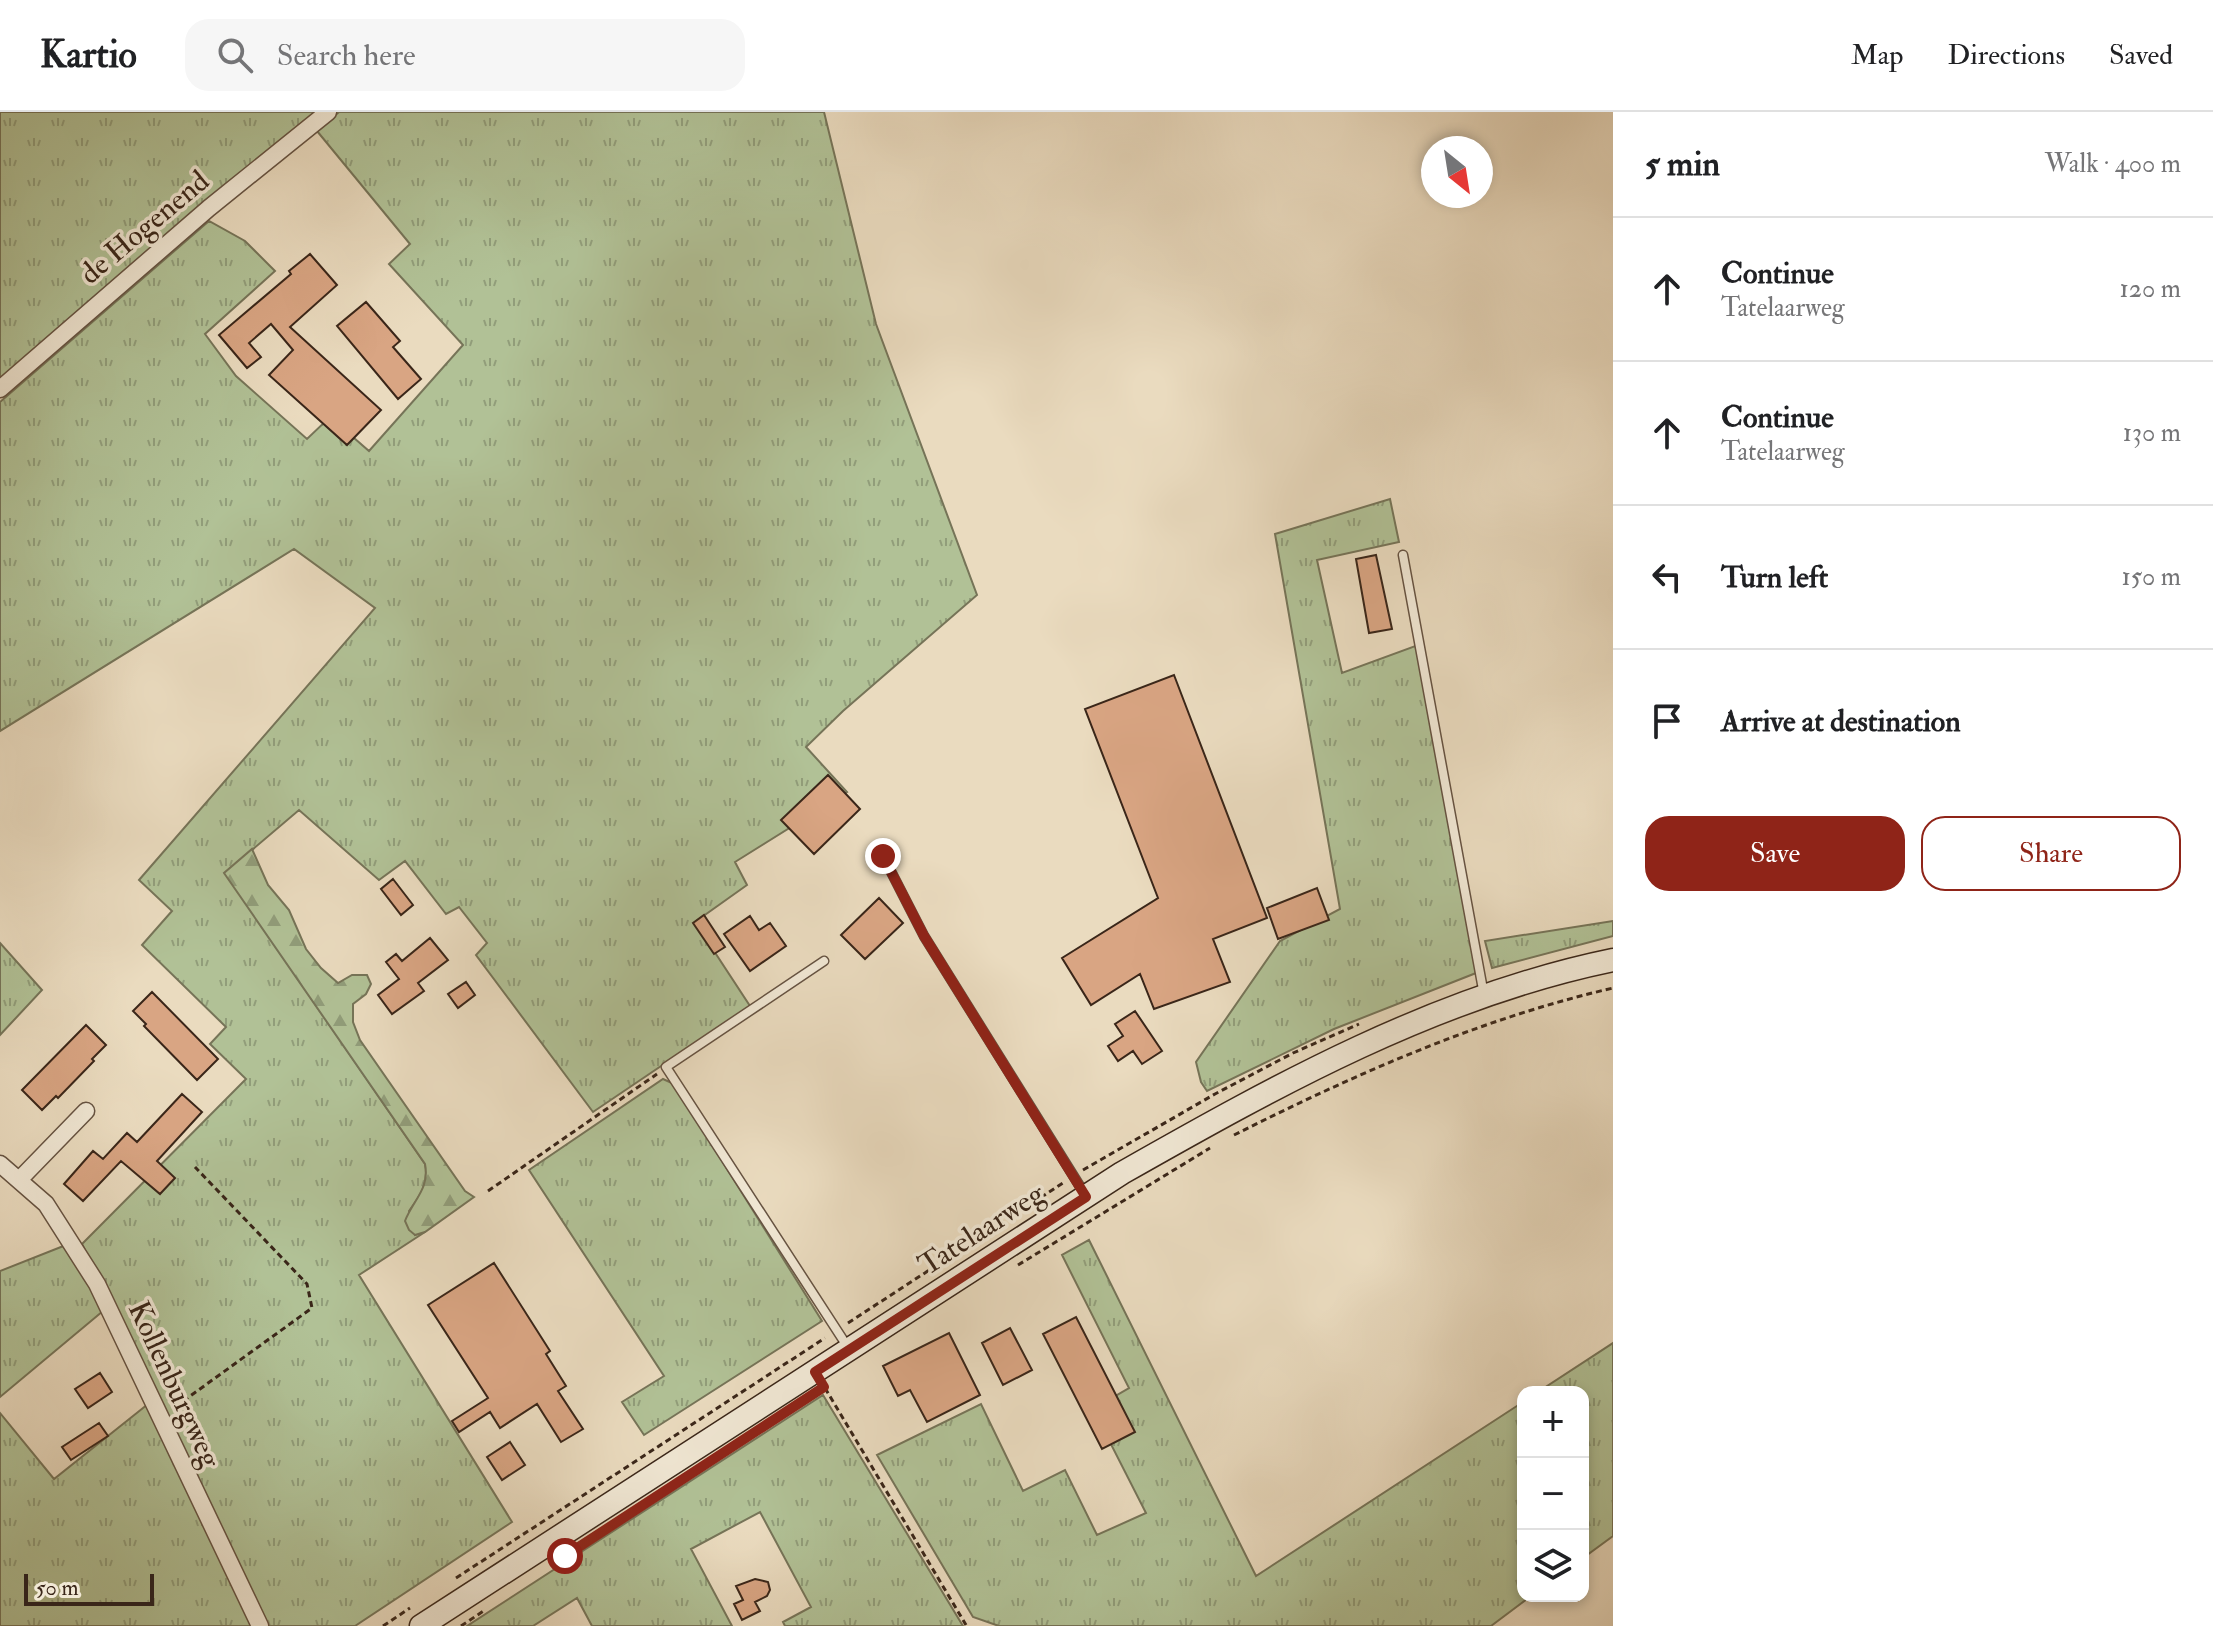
<!DOCTYPE html>
<html lang="en">
<head>
<meta charset="utf-8">
<style>
  :root { --surface:#fff; --page:#f6f6f6; --text:#202124; --muted:#757577; --line:#e0e0e0; --accent:#8f2418 }
  body { margin:0; font-family:"IM FELL Double Pica",serif; background:var(--page); color:var(--text) }
  .controls { position:absolute; right:24px; bottom:24px; display:grid; overflow:hidden; border-radius:16px; box-shadow:0 4px 12px #0003 }
  .controls button { width:72px; height:72px; display:grid; place-items:center; padding:0; border:0; border-bottom:2px solid var(--line); background:var(--surface); color:var(--text); font:40px sans-serif }
  .compass { position:absolute; left:1421px; top:24px; width:72px; height:72px; border-radius:50%; background:var(--surface); box-shadow:0 4px 12px #0003; rotate:150deg }
  .scale { position:absolute; left:24px; bottom:20px; width:130px; box-sizing:border-box; padding-left:8px; border:4px solid #3a2619; border-top:0; font-size:22px; line-height:28px; white-space:nowrap; color:#3a2619; -webkit-text-stroke:6px #f1e8d5; paint-order:stroke }
  .stop { position:absolute; width:24px; height:24px; margin:-18px; border:6px solid #8f2418; border-radius:50%; background:#fff }
  .stop.end { background:#8f2418; border-color:#fff; box-shadow:0 2px 8px #0008 }
  .list { margin:0; padding:0; list-style:none }
  h2 { display:flex; justify-content:space-between; align-items:center; height:104px; margin:0; padding:0 32px; font-size:34px }
  h2 small { font-size:26px; font-weight:400; color:var(--muted) }
  .list li { display:grid; grid-template-columns:52px 1fr auto; gap:24px; align-items:center; box-sizing:border-box; height:144px; padding:0 32px; border-top:2px solid var(--line) }
  .list b { display:block; font-size:30px; white-space:nowrap }
  .list p { margin:0; font-size:26px; white-space:nowrap; color:var(--muted) }
  .list em { font-size:26px; font-style:normal; color:var(--muted) }
  .actions { display:flex; gap:16px; padding:24px 32px }
  .actions a { flex:1; padding:18px 0; border:2px solid var(--accent); border-radius:24px; text-align:center; font-size:28px; color:var(--accent) }
  .actions .main { background:var(--accent); color:#fff }
  .icon { flex:none; width:44px; height:44px; fill:none; stroke:currentColor; stroke-width:2; stroke-linecap:round; stroke-linejoin:round }
  .map { position:relative; flex:none; width:1613px; height:1514px; overflow:hidden }
  header { display:flex; align-items:center; gap:48px; box-sizing:border-box; height:112px; padding:0 40px; background:var(--surface); border-bottom:2px solid var(--line) }
  header strong { font-size:38px }
  nav { display:flex; gap:44px; margin-inline-start:auto; font-size:28px }
  .search { width:560px; height:72px; background:var(--page); display:flex; align-items:center; gap:20px; box-sizing:border-box; padding:0 28px; border-radius:24px; color:var(--muted); font-size:30px }
  main { display:flex }
  aside { flex:1; background:var(--surface) }
  .map>svg:first-child { display:block }
  .grass { fill:url(#grass-tufts); stroke:#767458; stroke-width:2 }
  .forest { fill:url(#forest-firs); stroke:#767458; stroke-width:2 }
  .building { fill:#d9a583; stroke:#3a2619; stroke-width:2 }
  .lines { fill:none; stroke-linecap:round; stroke-linejoin:round }
  .service-casing { stroke:#665342; stroke-width:11 }
  .minor-casing { stroke:#665342; stroke-width:19 }
  .secondary-casing { stroke:#3a2619; stroke-width:25 }
  .path { stroke:#3a2619; stroke-width:3; stroke-dasharray:6 4; stroke-linecap:butt }
  .service { stroke:#f1e8d5; stroke-width:8 }
  .minor { stroke:#f1e8d5; stroke-width:16 }
  .secondary { stroke:#f1e8d5; stroke-width:22 }
  .route { stroke:#8f2418; stroke-width:10 }
  .labels { text-anchor:middle; stroke-width:7; stroke-linejoin:round; paint-order:stroke }
  .street-label { font-size:30px; fill:#3a2619; stroke:#f1e8d5 }
</style>
</head>
<body>
<header>
<strong>Kartio</strong>
<div class="search"><svg class="icon" aria-label="search" viewBox="0 0 24 24"><circle cx="10" cy="10" r="6"/><path d="M15 15l6 6"/></svg>Search here</div>
<nav><a>Map</a><a>Directions</a><a>Saved</a></nav>
</header>
<main>
<div class="map">
<svg width="1613" height="1514" viewBox="0 0 1613 1514">
  <defs>
    <pattern id="grass-tufts" width="24" height="20" patternUnits="userSpaceOnUse" patternTransform="scale(2)"><rect width="24" height="20" fill="#b1c196"/><path d="M3 7l-1-3M5 7V3M7 7l1-3M15 17l-1-3M17 17v-4M19 17l1-3" fill="none" stroke="#919d7a"/></pattern>
    <pattern id="forest-firs" width="22" height="20" patternUnits="userSpaceOnUse" patternTransform="scale(2)"><rect width="22" height="20" fill="#b1c196"/><path d="M5 1l3.5 6h-7zM16 11l3.5 6h-7z" fill="#919d7a"/></pattern>
  </defs>
  <rect width="100%" height="100%" fill="#eadbbf"/>
  <filter id="stains"><feTurbulence type="fractalNoise" baseFrequency=".0025" numOctaves="4"/><feColorMatrix values="0 0 0 0 .2 0 0 0 0 .09 0 0 0 0 .02 0 0 0 .5 -.17"/></filter>
  <radialGradient id="worn" r=".72"><stop offset=".6" stop-color="#630" stop-opacity="0"/><stop offset="1" stop-color="#630" stop-opacity=".3"/></radialGradient>
  <path class="grass" d="M0,0H318L0,273Z
    M339,0H824L876,212L977,483L843,599L806,635L847,680L735,750L747,773L695,810L750,894L593,1000L476,843L487,831L459,795L446,802L405,749L379,768L299,698L225,761L425,1052C429,1072 420,1084 409,1099L415,1123L425,1120L359,1163L512,1410L355,1514H268L82,1132L246,967L210,932L226,915L142,833L172,799L139,768L375,496L294,437L0,619V290L209,109L245,129L275,159L205,222L236,264L307,327L330,305L369,339L463,233L389,152L410,132L317,19Z
    M1390,387L1399,430L1317,448L1342,561L1418,533L1476,861L1334,917L1207,979L1201,970L1196,950L1280,829L1340,797L1275,422Z
    M1613,809V824L1492,856L1485,829Z
    M0,831L42,878L0,923Z
    M663,967L674,972L822,1209L644,1323L622,1290L664,1264L529,1058Z
    M1089,1128L1256,1464L1523,1290V1484H1531L1491,1514H999L973,1505L877,1343L981,1292L1023,1379L1065,1358L1097,1423L1146,1401L1093,1297L1129,1276L1062,1143Z
    M66,1133L72,1139L103,1199L0,1285V1159Z
    M1613,1231V1424L1583,1446V1280H1538Z
    M823,1283L963,1514H785L783,1510L811,1495L760,1400L691,1437L732,1514H592L577,1486L533,1514H467Z
    M148,1292L255,1514H0V1301L54,1367Z"/>
  <path class="forest" d="M252,737L268,773L289,798L306,837L321,856L338,871L352,863H367L371,872L366,882L353,892V910L360,928L465,1079L474,1085L425,1120L415,1123L409,1118L405,1109C413,1088 430,1077 425,1052L224,761Z"/>
  <path class="building" d="M310,142L337,173L290,215L381,298L347,333L269,263L293,238L271,212L249,231L261,245L247,256L219,223L291,162L289,159Z
    M366,190L400,229L393,235L421,267L398,287L337,214Z
    M1376,443L1392,517L1369,521L1356,447Z
    M1174,563L1267,806L1213,827L1230,870L1154,897L1140,862L1091,893L1062,846L1158,786L1085,597Z
    M828,663L860,697L814,742L781,708Z
    M393,767L413,793L401,803L381,777Z
    M1317,776L1329,808L1278,827L1267,796Z
    M879,786L903,811L865,847L841,823Z
    M704,803L725,835L714,842L693,811Z
    M750,804L759,818L770,811L786,834L750,859L724,822Z
    M430,826L448,848L418,871L424,879L392,902L378,883L399,867L386,850L396,842L402,849Z
    M466,870L475,883L458,896L448,882Z
    M152,880L218,947L197,968L144,914L146,912L133,899Z
    M1135,899L1162,939L1142,952L1133,939L1118,949L1108,934L1123,924L1115,912Z
    M86,913L106,933L92,947L94,949L58,986L56,984L42,998L22,978Z
    M182,982L202,1000L157,1049L175,1066L160,1082L121,1049L83,1089L64,1072L93,1039L103,1047L127,1021L137,1030Z
    M494,1151L550,1239L546,1242L566,1274L558,1279L583,1317L561,1330L537,1292L500,1316L490,1300L459,1320L452,1309L488,1286L428,1193Z
    M1076,1205L1135,1320L1102,1337L1043,1222Z
    M1010,1216L1032,1258L1003,1273L982,1231Z
    M949,1221L980,1283L927,1310L910,1278L898,1284L883,1254Z
    M100,1261L112,1280L88,1296L75,1277Z
    M99,1311L108,1324L71,1348L62,1335Z
    M510,1330L525,1353L502,1368L487,1345Z
    M755,1467L768,1470L770,1478L767,1484L755,1490L760,1499L742,1508L734,1492L743,1488L736,1474Z"/>
  <g class="lines">
    <g class="service-casing">
      <path id="service" d="M1403,443L1484,883
        M883,744L924,824L1086,1084
        M824,849L666,955L849,1237"/>
    </g>
    <g class="minor-casing">
      <path id="minor" d="M0,277L209,96L328,0
        M0,1052L46,1092L97,1172L260,1514
        M19,1068L86,999"/>
    </g>
    <g class="secondary-casing">
      <path id="secondary" d="M421,1514L1122,1061C1277,973 1437,884 1613,848"/>
    </g>
    <path class="path" d="M1234,1023C1356,962 1479,907 1613,876
      M1083,1058L1215,982L1293,941L1359,912
      M488,1079L657,962
      M1018,1153L1210,1036
      M848,1211L1063,1071
      M825,1276L966,1513
      M175,1295L312,1196L307,1172L195,1055
      M456,1466L825,1226
      M383,1514L410,1496
      M461,1514L485,1498"/>
    <use href="#service" class="service"/>
    <use href="#minor" class="minor"/>
    <use href="#secondary" class="secondary"/>
  </g>
  <g class="lines">
    <path class="route" d="M565,1444L824,1275L815,1260L1086,1085L924,824L883,744"/>
  </g>
  <g class="labels">
    <g class="street-label">
      <text transform="translate(144 115) rotate(-40)" y="10">de Hogenend</text>
      <text transform="translate(981 1117) rotate(-33)" y="10">Tatelaarweg</text>
      <text transform="translate(175 1272) rotate(65)" y="10">Kollenburgweg</text>
    </g>
  </g>
  <rect width="100%" height="100%" filter="url(#stains)"/>
  <rect width="100%" height="100%" fill="url(#worn)"/>
</svg>
<div class="controls">
<button>+</button>
<button>−</button>
<button><svg class="icon" aria-label="layers" viewBox="0 0 24 24"><path d="M12 4l9 5-9 5-9-5zM3 14l9 5 9-5"/></svg></button>
</div>
<svg class="compass" viewBox="-18 -18 36 36"><path d="M0-13l5 13h-10z" fill="#e53935"/><path d="M0 13l5-13h-10z" fill="#757577"/></svg>
<div class="scale">50 m</div>
<div class="stop" style="left:565px;top:1444px"></div>
<div class="stop end" style="left:883px;top:744px"></div>
</div>
<aside>
<h2>5 min<small>Walk · 400 m</small></h2>
<ul class="list">
<li><svg class="icon" aria-label="ahead" viewBox="0 0 24 24"><path d="M12 20V5M6 11l6-6 6 6"/></svg><div><b>Continue</b><p>Tatelaarweg</p></div><em>120 m</em></li>
<li><svg class="icon" aria-label="ahead" viewBox="0 0 24 24"><path d="M12 20V5M6 11l6-6 6 6"/></svg><div><b>Continue</b><p>Tatelaarweg</p></div><em>130 m</em></li>
<li><svg class="icon" aria-label="left" viewBox="0 0 24 24"><path d="M17 20v-9H6M10 6l-5 5 5 5"/></svg><div><b>Turn left</b></div><em>150 m</em></li>
<li><svg class="icon" aria-label="arrive" viewBox="0 0 24 24"><path d="M6 21V4h12l-3 4 3 4H6"/></svg><div><b>Arrive at destination</b></div></li>
</ul>
<div class="actions"><a class="main">Save</a><a>Share</a></div>
</aside>
</main>
</body>
</html>
